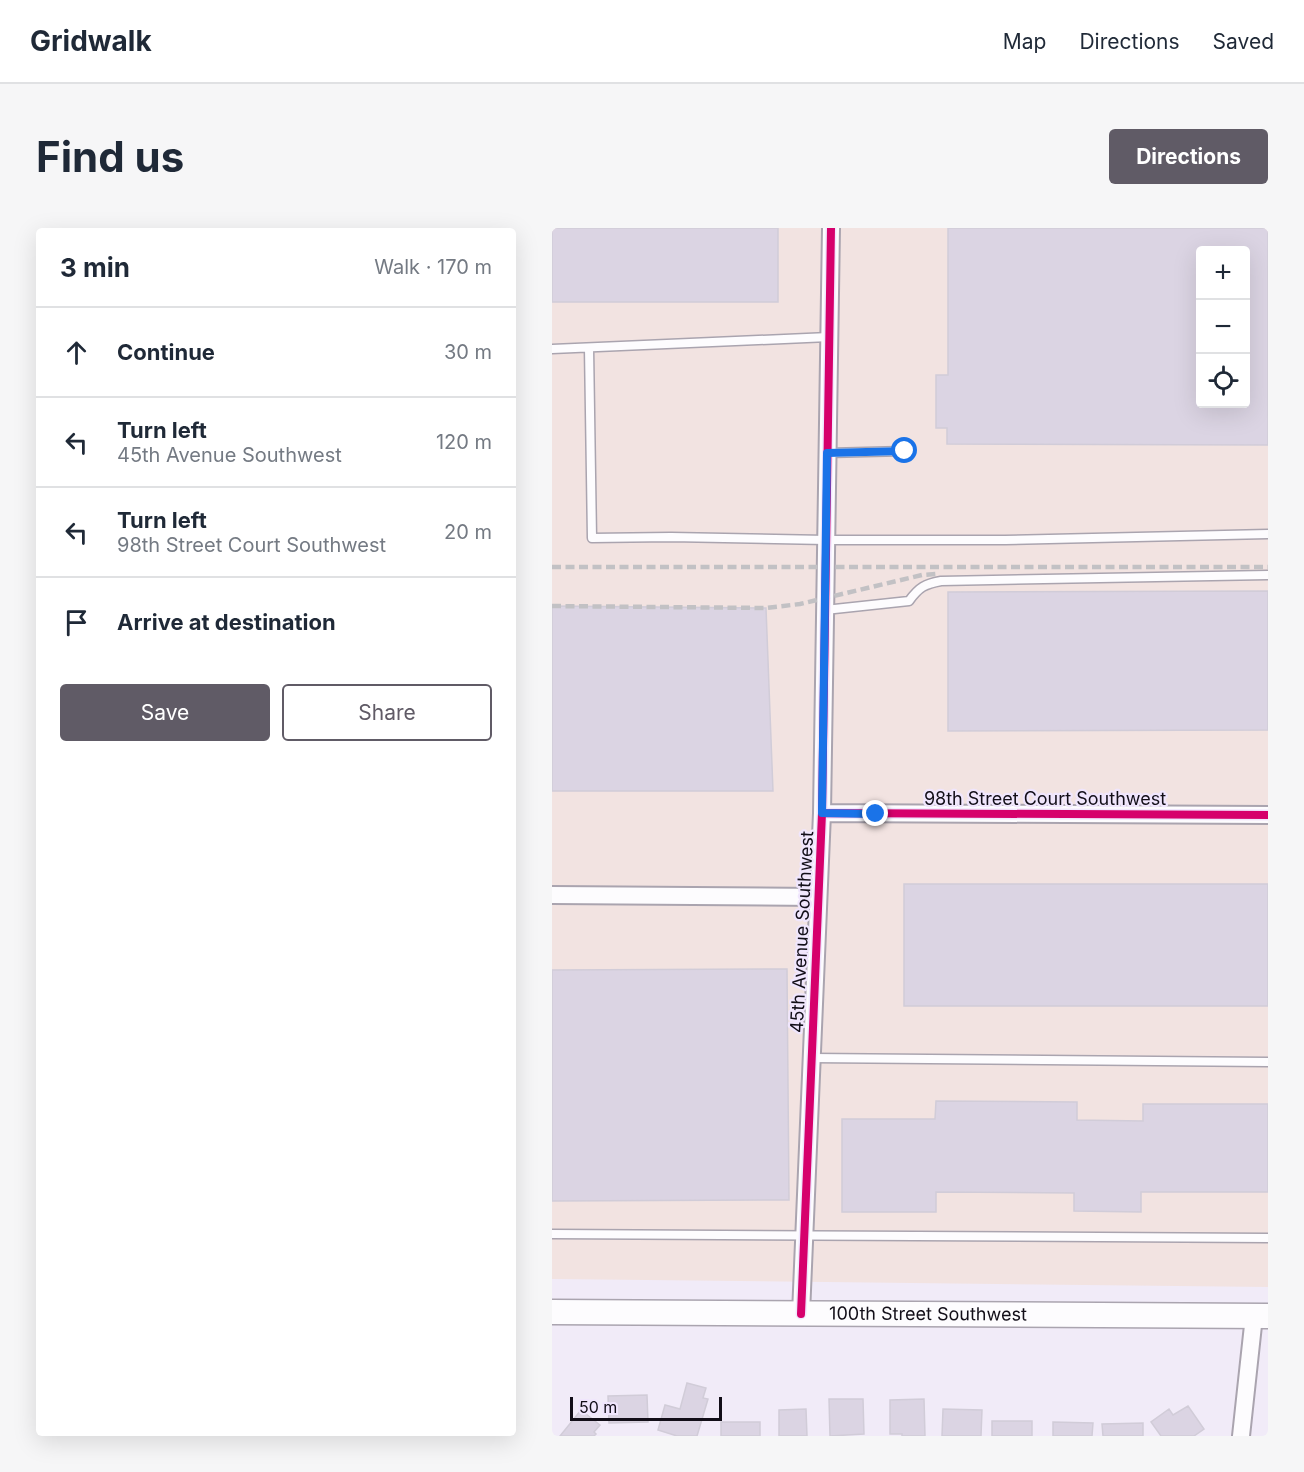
<!DOCTYPE html>
<html lang="en">
<head>
<meta charset="utf-8">
<style>
  :root { --surface:#fff; --page:#f6f6f7; --text:#1f2937; --muted:#747a83; --line:#e0e1e3; --accent:#605b66 }
  body { margin:0; font-family:Inter,sans-serif; background:var(--page); color:var(--text) }
  .controls { position:absolute; right:18px; top:18px; display:grid; overflow:hidden; border-radius:6px; box-shadow:0 6px 24px #0002 }
  .controls button { width:54px; height:54px; display:grid; place-items:center; padding:0; border:0; border-bottom:2px solid var(--line); background:var(--surface); color:var(--text); font:30px sans-serif }
  .scale { position:absolute; left:18px; bottom:15px; width:152px; box-sizing:border-box; padding-left:6px; border:3px solid #120e18; border-top:0; font-size:16px; line-height:21px; white-space:nowrap; color:#120e18; -webkit-text-stroke:4px #f0e6fd; paint-order:stroke }
  .stop { position:absolute; width:18px; height:18px; margin:-14px; border:4px solid #1a73e8; border-radius:50%; background:#fff }
  .stop.end { background:#1a73e8; border-color:#fff; box-shadow:0 2px 6px #0008 }
  .list { margin:0; padding:0; list-style:none }
  h2 { display:flex; justify-content:space-between; align-items:center; height:78px; margin:0; padding:0 24px; font-size:26px }
  h2 small { font-size:20px; font-weight:400; color:var(--muted) }
  .list li { display:grid; grid-template-columns:39px 1fr auto; gap:18px; align-items:center; box-sizing:border-box; height:90px; padding:0 24px; border-top:2px solid var(--line) }
  .list b { display:block; font-size:22px; white-space:nowrap }
  .list p { margin:0; font-size:20px; white-space:nowrap; color:var(--muted) }
  .list em { font-size:20px; font-style:normal; color:var(--muted) }
  .actions { display:flex; gap:12px; padding:18px 24px }
  .actions a { flex:1; padding:14px 0; border:2px solid var(--accent); border-radius:6px; text-align:center; font-size:21px; color:var(--accent) }
  .actions .main { background:var(--accent); color:#fff }
  .icon { flex:none; width:33px; height:33px; fill:none; stroke:currentColor; stroke-width:2; stroke-linecap:round; stroke-linejoin:round }
  .map { position:relative; flex:none; width:716px; height:1208px; overflow:hidden; border-radius:6px }
  header { display:flex; align-items:center; gap:36px; box-sizing:border-box; height:84px; padding:0 30px; background:var(--surface); border-bottom:2px solid var(--line) }
  header strong { font-size:28px }
  nav { display:flex; gap:33px; margin-inline-start:auto; font-size:21px }
  .intro { display:flex; align-items:center; justify-content:space-between; box-sizing:border-box; height:144px; padding:0 36px }
  h1 { margin:0; font-size:42px }
  .button { padding:15px 27px; border-radius:6px; background:var(--accent); color:#fff; font-size:21px; font-weight:700 }
  main { display:flex; gap:36px; padding:0 36px }
  aside { flex:1; background:var(--surface); border-radius:6px; box-shadow:0 6px 24px #0002 }
  .map>svg:first-child { display:block }
  .industrial { fill:#f2e3e1; fill-rule:evenodd }
  .building { fill:#dbd4e3; stroke:#d1ccd8; stroke-width:1.5; fill-rule:evenodd }
  .lines { fill:none; stroke-linecap:round; stroke-linejoin:round }
  .lane-casing { stroke:#aaa4af; stroke-width:11 }
  .street-casing { stroke:#aaa4af; stroke-width:20 }
  .secondary-casing { stroke:#aaa4af; stroke-width:27 }
  .lane { stroke:#fdfcfe; stroke-width:8 }
  .street { stroke:#fdfcfe; stroke-width:16 }
  .secondary { stroke:#fdfcfe; stroke-width:24 }
  .rail { stroke:#c2c1c4; stroke-width:4.5; stroke-dasharray:9 4.5; stroke-linecap:butt }
  .cycleway-casing { stroke:#f0e6fd; stroke-width:11 }
  .cycleway { stroke:#d6006c; stroke-width:8 }
  .route { stroke:#1a73e8; stroke-width:8 }
  .labels { text-anchor:middle; stroke-width:4.5; stroke-linejoin:round; paint-order:stroke }
  .street-label { font-size:18px; fill:#120e18; stroke:#f0e6fd }
</style>
</head>
<body>
<header>
<strong>Gridwalk</strong>
<nav><a>Map</a><a>Directions</a><a>Saved</a></nav>
</header>
<div class="intro"><h1>Find us</h1><a class="button">Directions</a></div>
<main>
<aside>
<h2>3 min<small>Walk · 170 m</small></h2>
<ul class="list">
<li><svg class="icon" aria-label="ahead" viewBox="0 0 24 24"><path d="M12 20V5M6 11l6-6 6 6"/></svg><div><b>Continue</b></div><em>30 m</em></li>
<li><svg class="icon" aria-label="left" viewBox="0 0 24 24"><path d="M17 20v-9H6M10 6l-5 5 5 5"/></svg><div><b>Turn left</b><p>45th Avenue Southwest</p></div><em>120 m</em></li>
<li><svg class="icon" aria-label="left" viewBox="0 0 24 24"><path d="M17 20v-9H6M10 6l-5 5 5 5"/></svg><div><b>Turn left</b><p>98th Street Court Southwest</p></div><em>20 m</em></li>
<li><svg class="icon" aria-label="arrive" viewBox="0 0 24 24"><path d="M6 21V4h12l-3 4 3 4H6"/></svg><div><b>Arrive at destination</b></div></li>
</ul>
<div class="actions"><a class="main">Save</a><a>Share</a></div>
</aside>
<div class="map">
<svg width="716" height="1208" viewBox="0 0 716 1208">
  <rect width="100%" height="100%" fill="#f1ebf8"/>
  <path class="industrial" d="M0,0H716V1059L0,1051ZM648,22H694V176H648Z"/>
  <path class="building" d="M0,0H226V74H0Z
    M396,0H716V217L395,216V200H384V147H396ZM648,22H694V176H648Z
    M716,363V502L396,503V364Z
    M0,378L214,380L221,563H0Z
    M352,656H716V778H352Z
    M235,741L237,972L0,973V742Z
    M384,873L525,874V892L591,893V876H716V964H589V984L522,983V965L384,964V984H290V891H383Z
    M135,1155L154,1160L151,1170L156,1171L145,1208H125L106,1202L113,1177L128,1181Z
    M95,1167L96,1194L57,1195L56,1168Z
    M277,1171H311L312,1206L278,1208Z
    M372,1171L373,1208H350V1206H338V1172Z
    M636,1178L652,1201L642,1208H609L599,1194L617,1181L621,1187Z
    M254,1181L255,1208H227V1182Z
    M391,1181L430,1182L429,1208H390Z
    M29,1182L48,1197L42,1204L44,1206L42,1208H8Z
    M440,1193H480V1208H440Z
    M169,1194H208V1208H169Z
    M501,1194L541,1195L540,1208H501Z
    M591,1195V1208H551L550,1196Z"/>
  <g class="lines">
    <g class="lane-casing">
      <path id="lane" d="M37,120L40,310L119,309L274,312H453L716,306
        M0,121L277,109
        M275,225L353,223
        M273,382L357,373C367,359 373,356 389,353L716,347
        M259,830L716,834
        M0,1006L716,1010"/>
    </g>
    <g class="street-casing">
      <path id="street" d="M270,585L716,587
        M0,667L266,669
        M249,1086L270,585L279,0
        M689,1208L702,1088"/>
    </g>
    <g class="secondary-casing">
      <g id="secondary">
        <path id="s1" d="M0,1084L716,1088"/>
      </g>
    </g>
    <use href="#lane" class="lane"/>
    <use href="#street" class="street"/>
    <use href="#secondary" class="secondary"/>
    <path class="rail" d="M0,339H716
      M0,378L214,380L248,376L370,347L385,346"/>
    <g class="cycleway-casing">
      <path id="cycleway" d="M270,585L716,587
        M249,1086L270,585L279,0"/>
    </g>
    <use href="#cycleway" class="cycleway"/>
  </g>
  <g class="lines">
    <path class="route" d="M324,586L270,585L275,225L353,223"/>
  </g>
  <g class="labels">
    <g class="street-label">
      <text x="493" y="577">98th Street Court Southwest</text>
      <text transform="translate(250 704) rotate(-87)" y="6">45th Avenue Southwest</text>
      <text dy="6" stroke="none"><textPath href="#s1" startOffset="376">100th Street Southwest</textPath></text>
    </g>
  </g>
</svg>
<div class="controls">
<button>+</button>
<button>−</button>
<button><svg class="icon" aria-label="locate" viewBox="0 0 24 24"><circle cx="12" cy="12" r="6"/><path d="M12 2v4M12 18v4M2 12h4M18 12h4"/></svg></button>
</div>
<div class="scale">50 m</div>
<div class="stop" style="left:353px;top:223px"></div>
<div class="stop end" style="left:324px;top:586px"></div>
</div>
</main>
</body>
</html>
